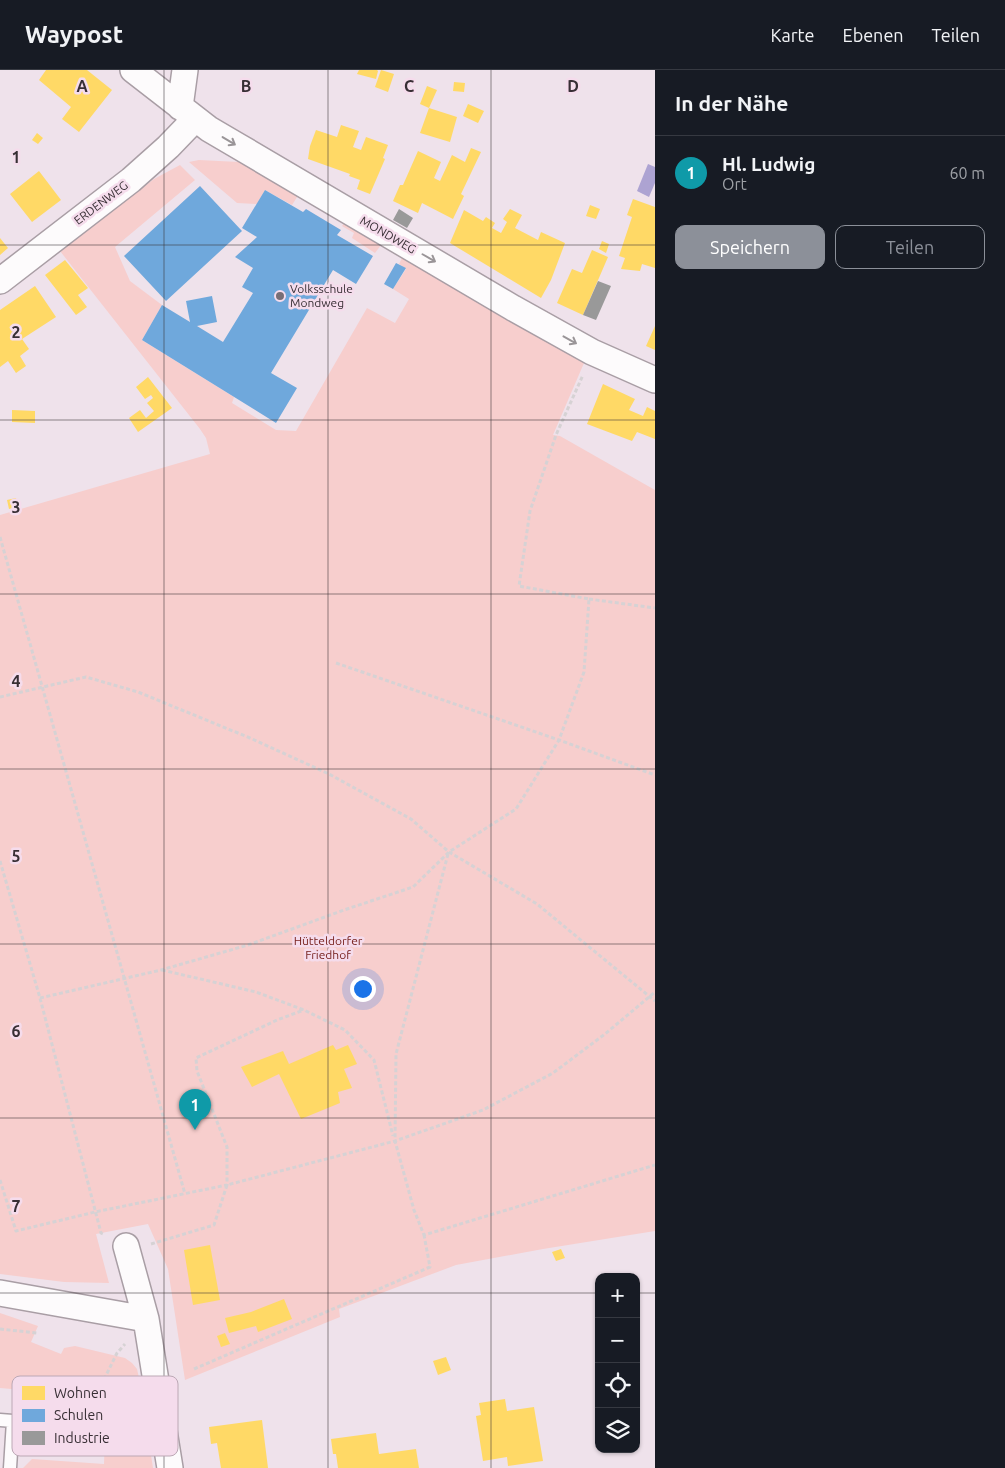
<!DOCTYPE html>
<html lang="de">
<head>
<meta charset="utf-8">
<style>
  :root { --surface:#171b24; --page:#242831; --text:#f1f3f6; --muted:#9ea1a6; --line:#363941; --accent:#8c9099 }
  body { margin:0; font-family:Ubuntu,sans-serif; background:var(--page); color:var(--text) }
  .controls { position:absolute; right:15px; bottom:15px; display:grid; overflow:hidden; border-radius:10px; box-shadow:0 1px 4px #0004 }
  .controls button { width:45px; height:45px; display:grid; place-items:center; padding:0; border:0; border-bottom:1px solid var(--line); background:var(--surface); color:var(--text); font:25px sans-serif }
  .you { position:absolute; left:362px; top:918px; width:18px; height:18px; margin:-12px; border:4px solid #fff; border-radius:50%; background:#1a73e8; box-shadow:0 0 0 8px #1a73e833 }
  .badge { display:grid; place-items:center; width:32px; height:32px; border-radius:50%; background:var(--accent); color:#fff; font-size:16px; font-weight:700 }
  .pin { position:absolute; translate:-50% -41px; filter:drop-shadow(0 1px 2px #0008) }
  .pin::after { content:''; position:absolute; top:26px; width:18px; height:15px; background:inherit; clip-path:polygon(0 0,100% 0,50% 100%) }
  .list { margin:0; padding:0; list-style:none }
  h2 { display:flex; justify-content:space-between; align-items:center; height:65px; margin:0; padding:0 20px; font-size:21px }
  h2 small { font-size:16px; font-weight:400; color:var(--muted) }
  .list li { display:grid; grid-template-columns:32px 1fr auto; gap:15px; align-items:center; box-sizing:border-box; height:75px; padding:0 20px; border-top:1px solid var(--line) }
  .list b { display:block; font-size:19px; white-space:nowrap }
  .list p { margin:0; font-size:16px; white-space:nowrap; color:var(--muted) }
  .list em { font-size:16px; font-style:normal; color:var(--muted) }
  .actions { display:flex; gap:10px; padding:15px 20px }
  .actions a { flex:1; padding:11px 0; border:1px solid var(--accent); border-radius:10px; text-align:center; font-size:18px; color:var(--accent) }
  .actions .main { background:var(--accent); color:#fff }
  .icon { flex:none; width:28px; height:28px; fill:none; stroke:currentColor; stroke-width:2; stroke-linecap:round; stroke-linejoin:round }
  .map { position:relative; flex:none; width:655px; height:1398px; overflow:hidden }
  header { display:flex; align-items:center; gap:30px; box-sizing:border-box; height:70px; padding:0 25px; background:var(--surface); border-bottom:1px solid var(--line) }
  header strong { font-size:24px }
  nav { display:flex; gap:28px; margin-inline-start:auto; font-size:18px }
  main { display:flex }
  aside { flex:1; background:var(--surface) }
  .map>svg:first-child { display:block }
  .green { fill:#f7cecd }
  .water { fill:#ada3d2 }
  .homes { fill:#ffd966 }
  .schools { fill:#6fa8dc }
  .industry { fill:#999 }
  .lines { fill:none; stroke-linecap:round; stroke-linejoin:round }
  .lane-casing { stroke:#a99ea5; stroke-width:15 }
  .street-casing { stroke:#a99ea5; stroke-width:28 }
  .path { stroke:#d6d2d4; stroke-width:3; stroke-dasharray:4 2.5; stroke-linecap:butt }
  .lane { stroke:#fdfbfc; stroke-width:12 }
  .street { stroke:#fdfbfc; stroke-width:25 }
  .oneway { stroke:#9a9598 }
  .grid { fill:none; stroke:#382f35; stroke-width:1; stroke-opacity:0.55 }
  .poi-dot { fill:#786e75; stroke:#f5dcec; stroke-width:2 }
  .labels { text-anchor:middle; stroke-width:5; stroke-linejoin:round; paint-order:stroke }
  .street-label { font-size:12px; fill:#382f35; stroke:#f5dcec }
  .poi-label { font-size:12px; fill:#382f35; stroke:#f5dcec; text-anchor:start }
  .park-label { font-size:12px; fill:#731c18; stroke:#f5dcec }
  .key { fill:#f5dcec; stroke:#bca8b5; stroke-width:1 }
  .key-label { font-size:14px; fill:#382f35 }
  .grid-label { font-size:16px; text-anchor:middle; font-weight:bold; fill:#382f35; stroke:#f5dcec; stroke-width:5; stroke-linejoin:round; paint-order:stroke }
</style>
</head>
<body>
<header>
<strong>Waypost</strong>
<nav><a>Karte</a><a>Ebenen</a><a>Teilen</a></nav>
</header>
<main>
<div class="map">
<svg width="655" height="1398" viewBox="0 0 655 1398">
  <rect width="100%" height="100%" fill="#efe2eb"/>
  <path class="green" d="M199,90L239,92L264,101L299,124L292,135L265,120L257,134L237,133L189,92Z
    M180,95L195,110L115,177L130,211L162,235L142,270L234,327L232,333L276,360L296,361L367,238L395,253L409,229L393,219L406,199L399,194L402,188L584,293L553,365L560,366L655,420V1161L543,1179L456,1195L339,1239L340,1247L185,1310L168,1199L148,1154L96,1164L109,1213L64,1212L0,1204V445L210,384L206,368L200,359L60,181L154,109Z
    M345,152L381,175L375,183L352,168L354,163L342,156Z
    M0,1243L38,1256L31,1272L61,1284L64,1278L75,1276L125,1288L132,1293L137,1299L139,1308L153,1398H23L32,1389L104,1394L106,1343L93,1332L81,1325L0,1318Z"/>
  <path class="water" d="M648,94L655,97V113L649,127L637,121Z"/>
  <path class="homes" d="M46,0H87L112,20L79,62L62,49L71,37L39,10Z
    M359,0H377L378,1L376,9L357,4Z
    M381,0L394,4L388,22L375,17Z
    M454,12L465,13L464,22L453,21Z
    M427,16L437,20L429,38L420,34Z
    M468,34L484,41L478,53L463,46Z
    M429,38L457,47L450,72L420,63Z
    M341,55L359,61L353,77L361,80L366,67L388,75L383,88L385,89L370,124L357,119L360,110L349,106L350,104L308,89L310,76L316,60L337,67Z
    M37,63L43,68L38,74L32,70Z
    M471,78L481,82L461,124L464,126L453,149L422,133L418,143L393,131L400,115H403L418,81L441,92L434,108L440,111L452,85L465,92Z
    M39,101L61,130L32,152L10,124Z
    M633,129L655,137V198L642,194L640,201L621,199L625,188L619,186L632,147L627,145Z
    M590,135L600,139L596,149L586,146Z
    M510,139L522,145L515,158L538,170L541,162L565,173L551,210L541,228L450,173L464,140L483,151L486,147L495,153L492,158L501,163L507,152L503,149Z
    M0,168L8,178L0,185Z
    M602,171L609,174L606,183L599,179Z
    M592,180L608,187L583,245L557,233L572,199L582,203Z
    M65,190L88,218L78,225L87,237L76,245L45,205Z
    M35,216L56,247L22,269L29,279L20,286L26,296L16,303L8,291L0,297V240Z
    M655,256V280L646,276Z
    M148,307L172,338L138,362L129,348L140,340L146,348L154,341L147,333L153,328L151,325L145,329L136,317Z
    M603,314L635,329L629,340L643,346L647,337L655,341V369L637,362L632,371L587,354Z
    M12,340L35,341V353L12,352Z
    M16,428L18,437L9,439L7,430Z
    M333,975L336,980L348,975L357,994L344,999L352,1018L338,1022L340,1033L301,1049L279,1004L252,1017L241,997L283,981L289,994Z
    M210,1175L220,1230L193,1235L184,1180Z
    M561,1179L565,1188L556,1191L552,1182Z
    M284,1229L292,1249L258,1262L256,1256L229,1263L225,1248L251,1242Z
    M225,1263L230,1274L221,1277L217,1266Z
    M446,1287L451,1300L438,1305L433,1291Z
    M505,1329L507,1341L534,1337L543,1391L508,1396L507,1387L483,1391L476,1346L481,1345L479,1333Z
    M262,1350L268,1398H221L217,1373L211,1374L209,1357Z
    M376,1363L379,1384L416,1379L419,1398H338L336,1384H333L331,1369Z"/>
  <path class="schools" d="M200,116L242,161L166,231L124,186Z
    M265,120L303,142L306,139L341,160L337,165L373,186L356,214L333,200L271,303L297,318L276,353L142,270L162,235L190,252L186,231L212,226L217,252L197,256L223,272L253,223L242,217L253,198L235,187L257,167L242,158Z
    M396,193L406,198L393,219L384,214Z"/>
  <path class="industry" d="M399,139L413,148L407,158L393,150Z
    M598,211L611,216L596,250L583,245Z"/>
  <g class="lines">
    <g class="lane-casing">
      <path id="lane" d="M0,1350L13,1351L10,1398
        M13,1351L88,1357"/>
    </g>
    <g class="street-casing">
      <path id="street" d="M133,0L209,59L238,76L513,238L592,282L655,310
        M180,37L185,0
        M0,211L131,110L168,77L195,49
        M126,1176L146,1249L170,1398
        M0,1223L146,1249"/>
    </g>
    <path class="path" d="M0,467L185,1124
      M589,529L655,538
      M336,593L559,670L655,705
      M0,627L86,607L138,622L250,668L329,704L411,749L449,782L537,834L655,931
      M448,784L396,984L395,1071L414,1140L424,1165L655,1095
      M0,791L40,928L101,1163L105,1165
      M162,900L256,922L304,940L345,960L374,990L393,1066
      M40,928L161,900L248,875L344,840L413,817L449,782L516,739L559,670L584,602L589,529L519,516L530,441L556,365L583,305
      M0,1110L16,1161L95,1142L227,1115V1077L197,1001L196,988L277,950L304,940
      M151,1174L214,1155L227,1115L395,1071L483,1040L553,1003L605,964L655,922
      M0,1259L37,1263
      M194,1299L430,1197L424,1165
      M91,1339L93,1332L117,1283L125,1274"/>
    <use href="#lane" class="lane"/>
    <use href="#street" class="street"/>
  </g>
  <defs><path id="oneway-shaft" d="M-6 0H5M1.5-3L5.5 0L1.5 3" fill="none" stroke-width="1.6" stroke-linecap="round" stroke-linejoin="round" transform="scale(1.25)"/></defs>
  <g class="oneway">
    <use href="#oneway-shaft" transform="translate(229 71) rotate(31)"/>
    <use href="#oneway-shaft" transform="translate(429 188) rotate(30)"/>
    <use href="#oneway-shaft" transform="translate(570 270) rotate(29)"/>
  </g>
  <path class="grid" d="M164,0V1398M328,0V1398M491,0V1398M0,175H655M0,350H655M0,524H655M0,699H655M0,874H655M0,1048H655M0,1223H599M636,1223H655"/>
  <circle class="poi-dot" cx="280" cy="226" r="5"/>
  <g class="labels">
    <g class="street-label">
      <text transform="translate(101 133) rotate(-37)" y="4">ERDENWEG</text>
      <text transform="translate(388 165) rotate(30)" y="4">MONDWEG</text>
    </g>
    <g class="poi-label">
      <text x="290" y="223">Volksschule<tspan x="290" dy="14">Mondweg</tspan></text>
    </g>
    <g class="park-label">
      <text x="328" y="875">Hütteldorfer<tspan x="328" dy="14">Friedhof</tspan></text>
    </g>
  </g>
  <rect x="12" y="1306" width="166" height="80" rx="8" class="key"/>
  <rect x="22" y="1316" width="23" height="14" fill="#ffd966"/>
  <rect x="22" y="1339" width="23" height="13" fill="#6fa8dc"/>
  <rect x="22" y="1361" width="23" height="14" fill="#999"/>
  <g class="key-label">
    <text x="54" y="1328">Wohnen</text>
    <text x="54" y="1350">Schulen</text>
    <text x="54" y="1373">Industrie</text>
  </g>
  <g class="grid-label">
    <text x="82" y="22">A</text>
    <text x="246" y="22">B</text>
    <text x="409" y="22">C</text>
    <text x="573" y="22">D</text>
    <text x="16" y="93">1</text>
    <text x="16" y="268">2</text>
    <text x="16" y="443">3</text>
    <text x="16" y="617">4</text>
    <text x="16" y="792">5</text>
    <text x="16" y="967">6</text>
    <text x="16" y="1142">7</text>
  </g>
</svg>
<div class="controls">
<button>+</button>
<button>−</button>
<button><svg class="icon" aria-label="locate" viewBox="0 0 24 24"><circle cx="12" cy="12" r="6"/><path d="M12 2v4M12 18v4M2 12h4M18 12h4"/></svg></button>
<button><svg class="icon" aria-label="layers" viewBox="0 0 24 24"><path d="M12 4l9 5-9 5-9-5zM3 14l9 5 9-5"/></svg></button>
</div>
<div class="you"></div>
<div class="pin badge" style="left:195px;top:1060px;background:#0f9aa8">1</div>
</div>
<aside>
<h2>In der Nähe<small></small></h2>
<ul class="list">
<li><span class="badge" style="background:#0f9aa8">1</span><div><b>Hl. Ludwig</b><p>Ort</p></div><em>60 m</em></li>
</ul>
<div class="actions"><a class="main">Speichern</a><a>Teilen</a></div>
</aside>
</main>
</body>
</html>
